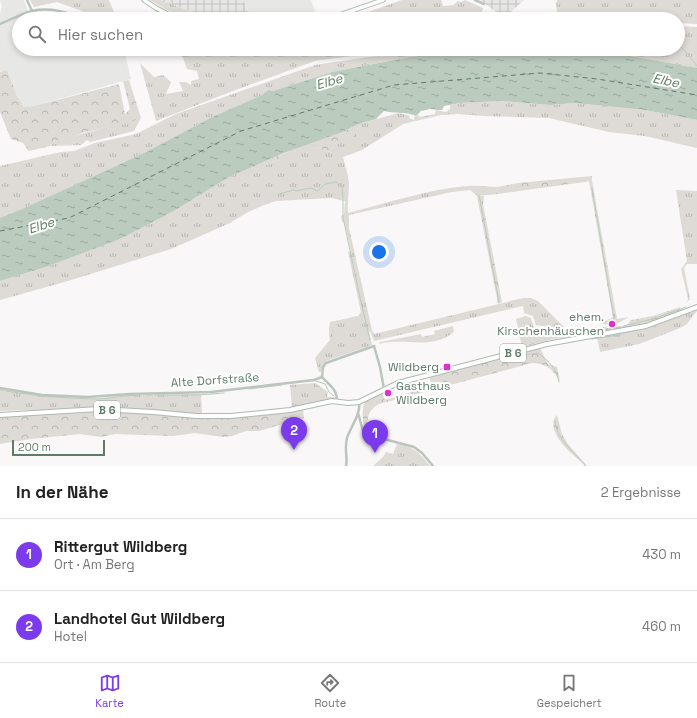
<!DOCTYPE html>
<html lang="de">
<head>
<meta charset="utf-8">
<style>
  :root { --surface:#fff; --page:#f2f2f2; --text:#222; --muted:#767676; --line:#e0e0e0; --accent:#7c3aed }
  body { margin:0; font-family:"Space Grotesk",sans-serif; background:var(--page); color:var(--text) }
  .scale { position:absolute; left:12px; bottom:10px; width:93px; box-sizing:border-box; padding-left:4px; border:2px solid #607c69; border-top:0; font-size:11px; line-height:14px; white-space:nowrap; color:#607c69; -webkit-text-stroke:3px #fff; paint-order:stroke }
  .you { position:absolute; left:379px; top:252px; width:14px; height:14px; margin:-10px; border:3px solid #fff; border-radius:50%; background:#1a73e8; box-shadow:0 0 0 6px #1a73e833 }
  .badge { display:grid; place-items:center; width:26px; height:26px; border-radius:50%; background:var(--accent); color:#fff; font-size:13px; font-weight:700 }
  .pin { position:absolute; translate:-50% -33px; filter:drop-shadow(0 1px 2px #0008) }
  .pin::after { content:''; position:absolute; top:21px; width:14px; height:12px; background:inherit; clip-path:polygon(0 0,100% 0,50% 100%) }
  .list { margin:0; padding:0; list-style:none }
  h2 { display:flex; justify-content:space-between; align-items:center; height:52px; margin:0; padding:0 16px; font-size:17px }
  h2 small { font-size:13px; font-weight:400; color:var(--muted) }
  .list li { display:grid; grid-template-columns:26px 1fr auto; gap:12px; align-items:center; box-sizing:border-box; height:72px; padding:0 16px; border-top:1px solid var(--line) }
  .list b { display:block; font-size:15px; white-space:nowrap }
  .list p { margin:0; font-size:13px; white-space:nowrap; color:var(--muted) }
  .list em { font-size:13px; font-style:normal; color:var(--muted) }
  .icon { flex:none; width:22px; height:22px; fill:none; stroke:currentColor; stroke-width:2; stroke-linecap:round; stroke-linejoin:round }
  .map { position:relative; flex:none; width:697px; height:466px; overflow:hidden }
  .search { position:absolute; background:var(--surface); box-shadow:0 2px 6px #0003; left:12px; right:12px; top:12px; height:44px; display:flex; align-items:center; gap:10px; box-sizing:border-box; padding:0 14px; border-radius:22px; color:var(--muted); font-size:15px }
  .sheet { height:196px; background:var(--surface) }
  nav { display:flex; justify-content:space-around; align-items:center; box-sizing:border-box; height:56px; border-top:1px solid var(--line); background:var(--surface); font-size:11px; color:var(--muted) }
  nav a { display:grid; justify-items:center; gap:2px }
  nav .on { color:var(--accent) }
  .map>svg:first-child { display:block }
  .built { fill:#e7e8e6 }
  .industrial { fill:url(#industrial-grid) }
  .grass { fill:url(#grass-tufts) }
  .forest { fill:url(#forest-crowns) }
  .water { fill:url(#water-ripples) }
  .lines { fill:none; stroke-linecap:round; stroke-linejoin:round }
  .stream { stroke:#bbcbbd; stroke-width:1 }
  .ferry { stroke:#5f7c64; stroke-width:1; stroke-dasharray:5 4; stroke-linecap:butt }
  .secondary-casing { stroke:#aebab2; stroke-width:5.5 }
  .primary-casing { stroke:#adb9b1; stroke-width:6 }
  .minor { stroke:#bbc5be; stroke-width:2.5 }
  .secondary { stroke:#fff; stroke-width:3.5 }
  .primary { stroke:#fff; stroke-width:4 }
  .poi-dot { fill:#e22ecd; stroke:#fff; stroke-width:1.5 }
  .labels { text-anchor:middle; stroke-width:4; stroke-linejoin:round; paint-order:stroke }
  .shield { fill:#fff; stroke:#90a396; stroke-width:1 }
  .shield-label { font-size:11px; font-weight:bold; fill:#607c69 }
  .poi-label { font-size:12px; fill:#607c69; stroke:#fff; text-anchor:end }
  .street-label { font-size:12px; fill:#607c69; stroke:#fff }
  .water-label { font-size:13px; font-style:italic; fill:#5f7c64; stroke:#fff }
</style>
</head>
<body>
<div class="map">
<svg width="697" height="466" viewBox="0 0 697 466">
  <defs>
    <pattern id="industrial-grid" width="8" height="8" patternUnits="userSpaceOnUse"><rect width="8" height="8" fill="#e7e8e6"/><path d="M0 4h8M4 0v8" fill="none" stroke="#bfc1be"/></pattern>
    <pattern id="grass-tufts" width="24" height="20" patternUnits="userSpaceOnUse"><rect width="24" height="20" fill="#dedad6"/><path d="M3 7l-1-3M5 7V3M7 7l1-3M15 17l-1-3M17 17v-4M19 17l1-3" fill="none" stroke="#b7b6b2"/></pattern>
    <pattern id="forest-crowns" width="20" height="18" patternUnits="userSpaceOnUse"><rect width="20" height="18" fill="#dedad6"/><path d="M2 6a3 3 0 1 1 6 0M12 15a3 3 0 1 1 6 0" fill="none" stroke="#b7b6b2"/></pattern>
    <pattern id="water-ripples" width="26" height="14" patternUnits="userSpaceOnUse"><rect width="26" height="14" fill="#bbcbbd"/><path d="M2 4q2-2 4 0t4 0M15 11q2-2 4 0t4 0" fill="none" stroke="#9baa9e"/></pattern>
  </defs>
  <rect width="100%" height="100%" fill="#f9f7f7"/>
  <path class="built" d="M0,0H24L29,14L39,13L60,14L76,19H19V49H124L131,79L34,106L24,107L17,96L7,70L0,72V14L2,7Z
    M243,0H311L315,11L293,19H253Z"/>
  <path class="industrial" d="M161,0H243L252,19H214L202,16L174,5L165,3Z
    M480,0H524L504,18Z"/>
  <path class="grass" d="M30,0H109L116,17V19H96L82,11L57,2L34,7Z
    M150,0H161L165,3L173,2L174,5L202,16L214,19H186L165,9Z
    M402,0H441L443,6L453,5L458,1L461,2L465,0L483,8L480,19H353L360,17L365,13Z
    M557,0H697V24L678,23V19H658L648,17L620,19L596,18L593,16L592,19H558L556,4Z
    M678,26L697,27V68L613,54L616,49H678Z
    M177,49H403L315,61L233,91L156,121L140,63L154,77L163,75L171,82L166,94L183,91L179,82H186L191,85V81L199,79L197,71L187,69L183,58Z
    M428,49H476L410,57L332,72L273,91L268,90L262,95L212,117L142,154L22,209L0,218V166L61,152L74,151L95,143L136,134L176,114L315,65L368,57L411,55Z
    M501,101L550,105L575,103L645,110L697,120V148L645,136L609,132L549,118L484,116L458,114L441,115L403,124L362,150L343,157C345,166 348,174 349,183C349,193 347,203 348,213C388,203 428,189 469,186C478,185 488,187 497,187L498,194L477,196L474,193L470,190L452,192L349,215V228L372,330L374,334L523,298H531L538,301L567,330L557,333L553,332L549,327L536,325L533,316L524,313L523,306L374,341L370,331L369,332L372,345L326,361L323,365L321,372H319L315,358L330,340L329,328L330,322L358,316L361,312L348,252L351,251L344,222H342L341,216L344,215L345,201L331,198L276,201L264,205L248,212L230,223L171,249L68,281L0,300V281L46,267L118,240L174,211L229,177L263,162L266,165L296,153L295,149L313,142L315,147L329,152L339,139L360,129L358,124L399,113L410,116L409,118L414,120V117L418,115L420,117L435,114L436,110L446,112L450,109V105L460,103Z
    M141,118L134,131L90,142L87,140L81,145L50,146L55,141Z
    M589,181H592L617,319L629,317L613,326L601,323L613,317Z
    M676,190L697,191V264H687L684,268L690,299L687,302L688,299L681,269L687,261Z
    M697,309V311L687,324L680,328L639,344L600,352L597,337L649,328Z
    M526,316L531,318L533,326L536,328H547L553,334L557,335L597,327H603V332L554,339L522,347L516,319Z
    M453,326L454,332C431,351 406,337 379,344L380,342L421,334L422,337L435,334L434,331Z
    M315,383L328,392L327,397H336L333,399L292,408L290,385Z
    M0,389L33,395L89,399L132,395L201,394L202,415L142,409L99,408L0,411Z
    M397,444C415,448 418,451 430,466H373L383,457L386,452L393,454Z"/>
  <path class="forest" d="M7,70L17,96L24,107L34,106L119,84L125,114L130,109L123,81L129,80L141,118L121,125L85,132L69,138L55,141L50,146L29,151L23,143L11,139L0,112V72Z
    M358,124L360,129L350,140L339,139L329,152L315,147L313,142L345,131Z
    M295,149L296,154L266,165L263,162Z
    M592,176V181L498,194L497,187L518,183Z
    M477,196H484L483,204L502,302L498,304Z
    M680,307L681,311L646,324L603,332V327L608,328L627,325L631,320L653,316Z
    M540,348L548,364L557,367L560,381C552,369 547,364 532,363L379,404C367,410 368,419 366,431C362,424 362,411 364,403L382,393L385,400L432,386L429,376Z
    M303,409L304,418L259,431H246L232,436L223,437L195,433L173,436L115,434L101,437L80,434L31,439L0,444V417L99,411L229,418L273,414Z
    M557,415L562,434L568,444L587,466H585C581,461 575,457 571,453C562,445 546,426 557,415Z"/>
  <path class="water" d="M476,49H577L612,53L697,68V120L645,110L575,103L550,105L501,101L460,103L444,106L442,110L430,109L421,111L416,116C405,111 394,114 384,111L376,119L358,124L345,131L284,153L229,177L174,211L118,240L46,267L0,281V218L22,209L142,154L212,117L262,95L268,90L273,91L332,72L410,57Z"/>
  <g class="lines">
    <path class="stream" d="M678,44L687,53L697,66
      M592,188L614,319
      M279,194L294,190L296,191L310,188L318,191L325,184L336,182L342,186L343,198
      M479,195L499,302
      M343,200V217L360,298L370,340
      M615,321L616,325
      M624,326L656,318L686,307
      M604,330L620,327
      M592,339L619,335
      M517,356L538,353C550,363 556,367 559,382
      M316,381L325,384L329,392L334,396
      M249,389L282,385
      M0,390H3
      M6,391C36,396 65,398 95,399C109,399 122,396 136,395
      M147,395H152
      M155,395H198L224,393
      M555,421C556,439 575,453 586,466"/>
    <path class="ferry" d="M0,231L69,218L241,131L394,85L540,73L597,79L697,95"/>
    <g class="secondary-casing">
      <path id="secondary" d="M144,0L156,8L177,19
        M328,19L383,0"/>
    </g>
    <g class="primary-casing">
      <path id="primary" d="M0,415L99,409L153,412L196,416H231L290,410L332,401L348,403L359,402L398,383L547,344L646,326L697,307"/>
    </g>
    <path class="minor" d="M27,0L32,11
      M475,0L484,4
      M0,24C10,20 21,14 32,11C50,7 67,12 84,19
      M322,377L323,367L326,363L374,346L380,367L384,389
      M322,377C330,386 337,389 337,401
      M0,388L42,395L88,397L130,394L211,392L314,380L322,377
      M358,413L363,431L367,437L372,439H384L414,447L422,453L433,466
      M346,466C348,458 344,449 347,438C351,426 361,414 359,402"/>
    <use href="#secondary" class="secondary"/>
    <use href="#primary" class="primary"/>
  </g>
  <g class="poi-dot">
    <circle cx="612" cy="324" r="4"/>
    <rect x="443" y="363" width="8" height="8" rx="2"/>
    <circle cx="388" cy="393" r="4"/>
  </g>
  <g class="labels">
    <g class="shield">
      <rect x="500" y="344" width="26" height="18" rx="3"/>
      <rect x="94" y="401" width="26" height="18" rx="3"/>
    </g>
    <g class="shield-label">
      <text x="513" y="357">B 6</text>
      <text x="107" y="414">B 6</text>
    </g>
    <g class="poi-label">
      <text x="604" y="321">ehem.<tspan x="604" dy="14">Kirschenhäuschen</tspan></text>
      <text x="439" y="371">Wildberg</text>
      <text x="396" y="390" text-anchor="start">Gasthaus<tspan x="396" dy="14">Wildberg</tspan></text>
    </g>
    <g class="street-label">
      <text transform="translate(215 380) rotate(-4)" y="4">Alte Dorfstraße</text>
    </g>
    <g class="water-label">
      <text transform="translate(666 80) rotate(12)" y="5">Elbe</text>
      <text transform="translate(329 81) rotate(-16)" y="5">Elbe</text>
      <text transform="translate(41 225) rotate(-18)" y="5">Elbe</text>
    </g>
  </g>
</svg>
<div class="scale">200 m</div>
<div class="you"></div>
<div class="pin badge" style="left:375px;top:453px">1</div>
<div class="pin badge" style="left:294px;top:450px">2</div>
<div class="search"><svg class="icon" aria-label="search" viewBox="0 0 24 24"><circle cx="10" cy="10" r="6"/><path d="M15 15l6 6"/></svg>Hier suchen</div>
</div>
<section class="sheet">
<h2>In der Nähe<small>2 Ergebnisse</small></h2>
<ul class="list">
<li><span class="badge">1</span><div><b>Rittergut Wildberg</b><p>Ort · Am Berg</p></div><em>430 m</em></li>
<li><span class="badge">2</span><div><b>Landhotel Gut Wildberg</b><p>Hotel</p></div><em>460 m</em></li>
</ul>
</section>
<nav>
<a class="on"><svg class="icon" aria-label="map" viewBox="0 0 24 24"><path d="M3 6l6-2 6 2 6-2v14l-6 2-6-2-6 2zM9 4v14M15 6v14"/></svg>Karte</a>
<a><svg class="icon" aria-label="directions" viewBox="0 0 24 24"><path d="M12 3l9 9-9 9-9-9zM9 14v-3h6M13 9l2 2-2 2"/></svg>Route</a>
<a><svg class="icon" aria-label="saved" viewBox="0 0 24 24"><path d="M7 4h10v16l-5-4-5 4z"/></svg>Gespeichert</a>
</nav>
</body>
</html>
